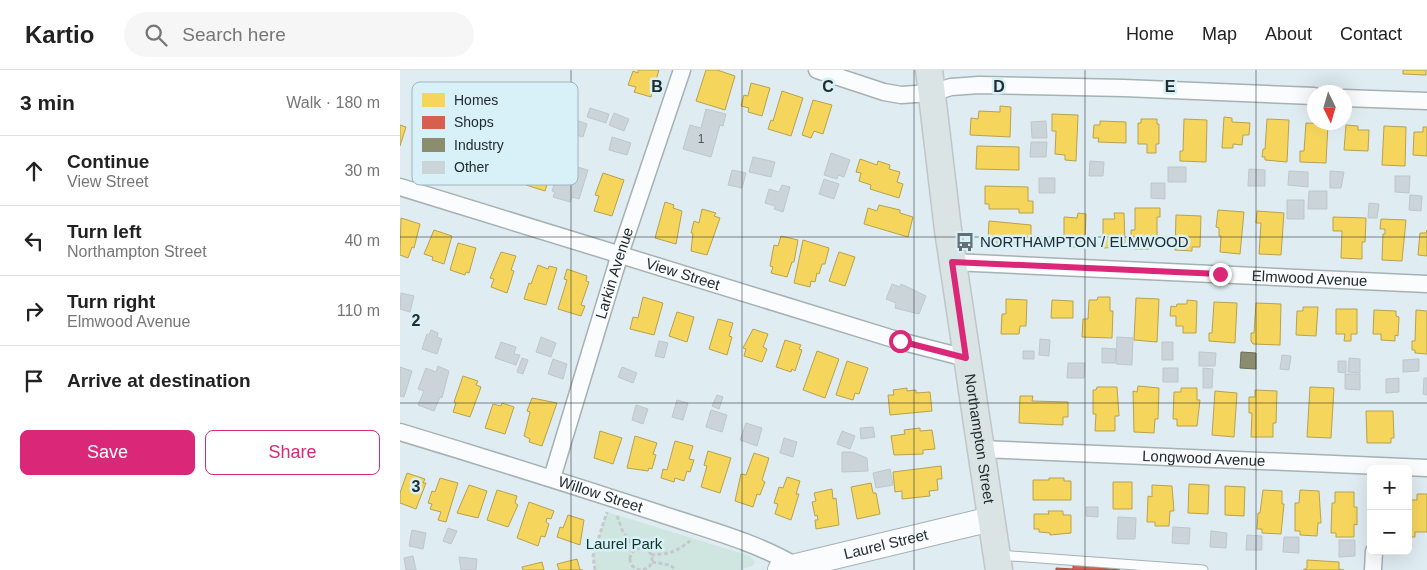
<!DOCTYPE html>
<html lang="en">
<head>
<meta charset="utf-8">
<style>
  :root { --surface:#fff; --page:#f6f6f6; --text:#222; --muted:#767676; --line:#e0e0e0; --accent:#db2777 }
  body { margin:0; font-family:Helvetica,sans-serif; background:var(--page); color:var(--text) }
  .controls { position:absolute; right:15px; bottom:15px; display:grid; overflow:hidden; border-radius:8px; box-shadow:0 5px 20px #0002 }
  .controls button { width:45px; height:45px; display:grid; place-items:center; padding:0; border:0; border-bottom:1px solid var(--line); background:var(--surface); color:var(--text); font:25px sans-serif }
  .compass { position:absolute; left:907px; top:15px; width:45px; height:45px; border-radius:50%; background:var(--surface); box-shadow:0 5px 20px #0002; rotate:175deg }
  .stop { position:absolute; width:15px; height:15px; margin:-11px; border:4px solid #db2777; border-radius:50%; background:#fff }
  .stop.end { background:#db2777; border-color:#fff; box-shadow:0 1px 5px #0008 }
  .list { margin:0; padding:0; list-style:none }
  h2 { display:flex; justify-content:space-between; align-items:center; height:65px; margin:0; padding:0 20px; font-size:21px }
  h2 small { font-size:16px; font-weight:400; color:var(--muted) }
  .list li { display:grid; grid-template-columns:32px 1fr auto; gap:15px; align-items:center; box-sizing:border-box; height:70px; padding:0 20px; border-top:1px solid var(--line) }
  .list b { display:block; font-size:19px; white-space:nowrap }
  .list p { margin:0; font-size:16px; white-space:nowrap; color:var(--muted) }
  .list em { font-size:16px; font-style:normal; color:var(--muted) }
  .actions { display:flex; gap:10px; padding:15px 20px }
  .actions a { flex:1; padding:11px 0; border:1px solid var(--accent); border-radius:8px; text-align:center; font-size:18px; color:var(--accent) }
  .actions .main { background:var(--accent); color:#fff }
  .icon { flex:none; width:28px; height:28px; fill:none; stroke:currentColor; stroke-width:2; stroke-linecap:round; stroke-linejoin:round }
  .map { position:relative; flex:none; width:1027px; height:500px; overflow:hidden }
  header { display:flex; align-items:center; gap:30px; box-sizing:border-box; height:70px; padding:0 25px; background:var(--surface); border-bottom:1px solid var(--line) }
  header strong { font-size:24px }
  nav { display:flex; gap:28px; margin-inline-start:auto; font-size:18px }
  .search { width:350px; height:45px; background:var(--page); display:flex; align-items:center; gap:12px; box-sizing:border-box; padding:0 18px; border-radius:28px; color:var(--muted); font-size:19px }
  main { display:flex }
  aside { flex:1; background:var(--surface) }
  .map>svg:first-child { display:block }
  .green { fill:#cfe5df }
  .homes { fill:#f6d55c; stroke:#b7a24e }
  .shops { fill:#d6604d; stroke:#a05044 }
  .industry { fill:#8c8c6e; stroke:#6c6f5b }
  .building { fill:#cbd4d9; stroke:#bec7cc }
  .lines { fill:none; stroke-linecap:round; stroke-linejoin:round }
  .lane-casing { stroke:#a6b1b4; stroke-width:11 }
  .street-casing { stroke:#a6b1b4; stroke-width:19 }
  .secondary-casing { stroke:#a6b1b4; stroke-width:26 }
  .primary-casing { stroke:#c0c6c9; stroke-width:29 }
  .path { stroke:#c5c9cb; stroke-width:3; stroke-dasharray:4 2.5; stroke-linecap:butt }
  .lane { stroke:#fafcfd; stroke-width:9 }
  .street { stroke:#fafcfd; stroke-width:16 }
  .secondary { stroke:#fafcfd; stroke-width:24 }
  .primary { stroke:#dae4e4; stroke-width:26 }
  .route { stroke:#db2777; stroke-width:6 }
  .grid { fill:none; stroke:#232c2f; stroke-width:1; stroke-opacity:0.55 }
  .labels { text-anchor:middle; stroke-width:5; stroke-linejoin:round; paint-order:stroke }
  .number-label { font-size:12px; fill:#4e575a }
  .poi-label { font-size:15px; fill:#232c2f; stroke:#d8f0f8; text-anchor:start }
  .street-label { font-size:15px; fill:#232c2f; stroke:#d8f0f8 }
  .park-label { font-size:15px; fill:#113627; stroke:#d8f0f8 }
  .key { fill:#d8f0f8; stroke:#a2b5bc; stroke-width:1 }
  .key-label { font-size:14px; fill:#232c2f }
  .grid-label { font-size:16px; text-anchor:middle; font-weight:bold; fill:#232c2f; stroke:#d8f0f8; stroke-width:5; stroke-linejoin:round; paint-order:stroke }
</style>
</head>
<body>
<header>
<strong>Kartio</strong>
<div class="search"><svg class="icon" aria-label="search" viewBox="0 0 24 24"><circle cx="10" cy="10" r="6"/><path d="M15 15l6 6"/></svg>Search here</div>
<nav><a>Home</a><a>Map</a><a>About</a><a>Contact</a></nav>
</header>
<main>
<aside>
<h2>3 min<small>Walk · 180 m</small></h2>
<ul class="list">
<li><svg class="icon" aria-label="ahead" viewBox="0 0 24 24"><path d="M12 20V5M6 11l6-6 6 6"/></svg><div><b>Continue</b><p>View Street</p></div><em>30 m</em></li>
<li><svg class="icon" aria-label="left" viewBox="0 0 24 24"><path d="M17 20v-9H6M10 6l-5 5 5 5"/></svg><div><b>Turn left</b><p>Northampton Street</p></div><em>40 m</em></li>
<li><svg class="icon" aria-label="right" viewBox="0 0 24 24"><path d="M7 20v-9h11M14 6l5 5-5 5"/></svg><div><b>Turn right</b><p>Elmwood Avenue</p></div><em>110 m</em></li>
<li><svg class="icon" aria-label="arrive" viewBox="0 0 24 24"><path d="M6 21V4h12l-3 4 3 4H6"/></svg><div><b>Arrive at destination</b></div></li>
</ul>
<div class="actions"><a class="main">Save</a><a>Share</a></div>
</aside>
<div class="map">
<svg width="1027" height="500" viewBox="0 0 1027 500">
  <rect width="100%" height="100%" fill="#dfecf1"/>
  <path class="green" d="M207,442L350,486L355,492L352,496L340,500H195L193,486Z"/>
  <path class="homes" d="M238,0H259L251,27L234,22L236,17L228,15L233,1L238,3Z
    M306,0H317L335,6L325,40L296,31Z
    M1003,0H1026V5L1003,4Z
    M351,13L370,18L362,46L348,42L349,38L341,36L344,25L348,26Z
    M382,21L403,28L391,66L368,59L371,50L373,51Z
    M413,30L432,35L423,64L414,61L411,68L402,65Z
    M600,36L611,37L610,67L570,65L571,48L578,49L579,41L600,42Z
    M652,44L678,45L676,91L665,90V85L655,84L656,61H652Z
    M824,47L832,48V52L850,53L849,65H843L842,75L833,74V78H822Z
    M741,49H757V54H759V74H756V83H747V74H738V53H741Z
    M784,49L807,50L806,92L780,91V81H783Z
    M867,49L889,50L887,92L865,90V87H862L863,79H865Z
    M700,51L726,52V73L698,72L699,68H693L694,55H700Z
    M906,53L928,54L926,93L900,92V81H904Z
    M0,55L6,57L0,76Z
    M946,55L958,56V60H969L968,81L944,80Z
    M984,56L1006,57L1005,96L982,95Z
    M1023,57H1027V86L1013,85L1014,62H1023Z
    M577,76L619,77V100L576,99Z
    M460,89L477,95L478,91L490,95L489,99L500,102L497,112L503,114L499,128L470,119L471,115L459,111L461,103L456,102Z
    M140,91L153,95L145,121L126,115L129,93L139,96Z
    M203,103L224,110L212,146L194,141L199,126L195,125Z
    M585,116L628,117V131H633V143H619V139H589V134H585Z
    M265,132L274,135L273,138L282,141L276,174L255,168Z
    M479,135L500,140V143L513,147L508,167L464,154L468,138L477,141Z
    M735,138H760V147H757V174H749V179H734V167H731V160H735Z
    M302,139L316,143L314,146L320,148L307,185L291,181L293,163H291L294,151L299,153Z
    M818,140L844,142L840,184L820,182L821,166H819V158L816,157Z
    M857,141L884,143L881,185L859,184L861,153H856Z
    M678,143L686,144L685,171H677V177H669V170H664V147L677,148Z
    M714,143H724L725,173H718L719,177L703,178V149H715Z
    M776,145L801,146L800,177H792V181L775,180Z
    M933,147L966,148L965,172H962V189L941,188L942,161H933Z
    M1,148L20,154L14,178L12,177L8,188L0,185Z
    M981,149L1006,150L1002,191L982,190L983,164H985V159H980Z
    M589,151L631,155V172L614,175V171H603V175L597,174V171L588,170Z
    M34,160L52,166L44,194L32,190L33,187L24,184Z
    M1027,160V186L1018,185L1020,163H1026Z
    M381,166L398,170L394,192H392L387,207L371,203L373,197L370,196L374,175L378,176Z
    M403,170L429,178L425,194H422L419,204L417,203L415,212L411,211L410,217L394,213Z
    M58,173L76,178L69,203L66,202L65,205L50,200Z
    M101,182L116,186L111,200L114,201L107,223L91,217L94,209L90,208Z
    M439,182L455,187L445,216L429,211Z
    M138,195L148,199L149,196L157,198L146,235L124,229L129,213L131,214Z
    M167,199L187,206L186,211L189,212L181,235L185,236L181,246L158,239L167,210L164,209Z
    M243,227L263,233L254,265L230,259L233,247L238,248Z
    M698,227H710V241H713L712,268L682,267L683,249H688L689,230H697Z
    M736,228L759,229L757,272L734,270Z
    M606,229L627,230L626,256H620L619,264H601L602,244H606Z
    M652,230L673,231V248H651Z
    M787,230L797,231L796,263H783V256H776V246H770L771,236L776,237L777,234H787Z
    M814,232L837,233L835,273L809,271V263H812Z
    M856,233L881,234L880,275L853,274L851,271V263H854Z
    M903,237H918L916,266L896,265L897,241H903Z
    M936,239H957V264H951V271H944L945,264H936Z
    M974,240L996,241V246L999,247L998,266L995,265V271L981,270V264H973Z
    M1016,240L1027,241V284L1015,283V280H1012V271H1015Z
    M277,242L294,247L287,272L269,266Z
    M318,249L333,253L329,266L332,267L327,285L309,279Z
    M353,259L368,264L363,277L367,279L362,292L344,286L346,279L343,278Z
    M385,270L401,275L399,279L402,280L395,301L392,299L391,302L376,297Z
    M417,281L439,289L425,328L403,320Z
    M447,291L468,298L459,324L455,323L453,330L436,325Z
    M63,306L78,311L76,315L81,317L70,347L53,342L56,333L54,332Z
    M738,316L759,318L758,349H755L754,363L734,362L733,321L737,322Z
    M697,317H717L719,346H715V361H695L696,344H693V320H696Z
    M910,317L934,318L931,368L907,367Z
    M507,318V321L516,320V323L530,322L532,341L490,345L488,325H494L493,320Z
    M781,318H797V330H800L797,356H777V349H773L774,322H781Z
    M855,320L877,321L876,353H873V367H851L852,343H849V327H855Z
    M815,321L837,323L834,367L812,365Z
    M620,326H633L632,331L668,332V347H663V355L619,353Z
    M132,328L157,333L142,376L129,372L130,369L124,366L130,342L127,341Z
    M102,333L114,337L105,364L85,358L93,334L101,336Z
    M966,341H993L994,368H991V373H967Z
    M520,358V361L532,360L535,379L523,380V384L494,385L491,366L505,364L504,360Z
    M200,361L222,368L213,394L194,388Z
    M235,366L257,373L253,384L256,385L252,399L249,398L248,401L227,398Z
    M275,371L293,376L289,389L294,390L290,402L287,401L284,411L275,408L274,412L261,408L263,399L267,400Z
    M308,381L331,388L320,423L301,417L307,396L304,395Z
    M354,383L369,388L362,410L365,412L360,425L357,424L353,437L335,431L341,404L346,405Z
    M541,396L542,409H537L538,420L529,421L530,426L502,429V421L495,422L493,402Z
    M7,403L25,409L23,413H26L16,439L0,433V423Z
    M387,407L400,411L396,424H399L391,450L375,444L378,434L374,433L379,417L383,418Z
    M40,408L58,413L46,452L38,450L41,442L30,439L32,434L28,433L32,421L35,422Z
    M649,408H664V411H671V430H633V410H649Z
    M713,412H732V439H713Z
    M471,413L473,423H476L480,444L457,449L451,417Z
    M789,414L809,415L808,444L788,443Z
    M69,415L87,421L78,448L57,443Z
    M752,415L772,416L774,441H770L769,456H755V452H747L748,426L752,427Z
    M825,416L845,417L844,446L825,445Z
    M432,419L433,429L436,428L439,455L416,459L415,450H418L417,445L415,446L412,432L416,431L414,423Z
    M97,420L117,426L115,433L118,435L108,457L87,450Z
    M863,420L882,421V434H884L881,464L862,463V459H857L858,443H860Z
    M900,420L919,421L921,453H918L917,466L900,465V461H895V433H899Z
    M935,422H954V437H957V455L954,454V467H936V463H931L932,433H935Z
    M1017,424H1027V462H1015V467H1008V430H1017Z
    M129,432L154,441L151,449L147,448L146,452L149,454L145,467L141,466L138,476L117,468Z
    M648,441H663V445H671V463L650,465V463L639,462V459H634V444H649Z
    M168,445L184,450L180,475L157,467L160,457L163,458Z
    M177,489L180,500H183H159L157,494Z
    M907,490L939,492V499L944,500H903L907,498Z
    M142,492L144,500H123L122,497Z"/>
  <path class="shops" d="M673,492L692,493V497L720,500H656V498L673,499Z"/>
  <path class="industry" d="M841,282L856,283V299L840,298Z"/>
  <path class="building" d="M190,38L209,44L206,53L187,47Z
    M306,39L326,44L323,56L320,55L311,87L283,79L290,55L301,58Z
    M214,43L229,49L224,61L209,55Z
    M173,49L187,54L183,67L169,63Z
    M646,51L647,68H632L631,52Z
    M212,67L231,73L227,85L209,80Z
    M631,72H647L646,87H630Z
    M431,83L450,90L444,107L438,105L437,109L424,105Z
    M163,85L175,89L173,96L188,100L179,129L172,127L170,132L153,127L155,122L152,121Z
    M353,87L375,92L371,107L349,102Z
    M690,91L704,92L703,106H689Z
    M768,97H786V112H768Z
    M849,99L865,100V116H848Z
    M332,100L346,103L342,118L328,115Z
    M889,101L908,102V117L888,115Z
    M930,101L944,102L941,118H930Z
    M995,106H1010L1009,123L995,122Z
    M639,108H655V123H639Z
    M424,109L439,114L434,129L419,124Z
    M751,113H765V129L751,128Z
    M382,115L390,117L383,142L374,139L375,136L365,133L369,119L379,122Z
    M909,121H927V139H908Z
    M1010,125L1022,126L1021,141L1009,140Z
    M887,130H904V149H887Z
    M969,133L979,134L977,148H968Z
    M492,214L500,217L501,214L526,226L519,244L495,238L496,233L486,229Z
    M1,223L14,226L10,242L0,239Z
    M31,260L38,263L37,267L42,269L37,284L22,279L27,264L29,265Z
    M141,267L156,273L151,287L136,282Z
    M717,267L733,268L732,295L716,294Z
    M640,269L650,270L649,286L639,285Z
    M259,271L268,273L264,288L255,286Z
    M101,272L116,277L114,284L120,285L116,295L95,288Z
    M762,272H773V290H762Z
    M702,278L716,279L715,293H702Z
    M623,281H634V289H623Z
    M799,282L816,283L815,296H799Z
    M882,285L891,286L889,300L880,299Z
    M122,288L128,290L123,304L117,302Z
    M949,288L960,289V303L948,302Z
    M153,289L167,294L163,309L148,304Z
    M1019,289V301L1003,302V290Z
    M938,291H946V303L938,302Z
    M668,293H685L684,308H667Z
    M38,296L49,301L42,328L40,327L34,341L18,335L24,321L18,319L26,298L36,302Z
    M0,297L12,301L4,327L0,326Z
    M222,297L237,303L233,313L218,307Z
    M763,298H778V312H763Z
    M803,298L813,299L812,318H803Z
    M945,304H960V320L945,319Z
    M999,308V322L986,323V309Z
    M1024,308H1027V325L1023,324Z
    M317,325L323,327L319,339L312,336Z
    M277,330L288,333L283,350L272,347Z
    M236,335L248,339L243,354L232,350Z
    M311,340L327,345L322,362L306,357Z
    M346,353L362,358L357,376L340,370Z
    M473,357L475,367L461,369L460,358Z
    M442,361L455,366L450,379L437,374Z
    M384,368L397,372L393,387L380,383Z
    M442,382H452L467,388L468,401L442,402Z
    M490,399L493,415L476,418L473,403Z
    M686,437H698V447L686,446Z
    M718,447L736,448L735,469H717Z
    M773,457L790,458L789,474L772,473Z
    M48,458L57,461L51,474L43,471Z
    M12,460L26,463L23,479L9,476Z
    M811,461L827,463L826,478L810,477Z
    M847,465L862,466V480H846Z
    M884,467H899V483L883,482Z
    M939,470H955V486L939,487Z
    M13,486L16,500H6L4,488Z
    M59,487L77,489L76,500H61Z"/>
  <g class="lines">
    <g class="lane-casing">
      <path id="lane" d="M599,485L803,500"/>
    </g>
    <g class="street-casing">
      <g id="street">
        <path d="M417,0L484,22L501,25L531,23L551,17L579,15L724,18L914,26"/>
        <path d="M944,28L1027,31"/>
        <path id="s1" d="M0,117L500,271L566,288"/>
        <path id="s2" d="M552,192L1027,214"/>
        <path id="s3" d="M0,362C86,388 172,415 258,443C305,459 354,471 396,496"/>
        <path id="s4" d="M580,379L1027,398"/>
        <path id="s5" d="M152,408L220,184L282,0"/>
        <path d="M973,500L974,481"/>
      </g>
    </g>
    <g class="secondary-casing">
      <g id="secondary">
        <path id="s6" d="M380,500L591,449"/>
      </g>
    </g>
    <g class="primary-casing">
      <g id="primary">
        <path id="s7" d="M529,0L548,160L599,500"/>
      </g>
    </g>
    <path class="path" d="M217,446L223,462L235,479
      M230 489a11 11 0 1 1 22 0a11 11 0 1 1-22 0Z
      M251,485C269,484 277,482 291,470
      M252,492L270,495L276,500
      M195,500L193,486L207,442"/>
    <use href="#lane" class="lane"/>
    <use href="#street" class="street"/>
    <use href="#secondary" class="secondary"/>
    <use href="#primary" class="primary"/>
  </g>
  <g class="lines">
    <path class="route" d="M500,271L566,288L552,192L820,204"/>
  </g>
  <path class="grid" d="M171,0V500M342,0V500M514,0V500M685,0V500M856,0V500M0,167H1027M0,333H1027"/>
  <defs>
    <g id="bus-bare" transform="scale(1.5)"><path d="M-5-6H5V4H4V6H2V4H-2V6H-4V4H-5ZM-3.5-4V0h7V-4ZM-3.5 1.2v1.5H-2V1.2ZM2 1.2v1.5H3.5V1.2Z" fill="#656f73" stroke="#d8f0f8" stroke-width="2.5" paint-order="stroke"/></g>
  </defs>
  <g fill-rule="evenodd">
    <use href="#bus-bare" x="565" y="172"/>
  </g>
  <g class="labels">
    <g class="number-label">
      <text x="301" y="73">1</text>
    </g>
    <g class="poi-label">
      <text x="580" y="177">NORTHAMPTON / ELMWOOD</text>
    </g>
    <g class="street-label">
      <text dy="5" stroke="none"><textPath href="#s1" startOffset="296">View Street</textPath></text>
      <text dy="5" stroke="none"><textPath href="#s5" startOffset="214">Larkin Avenue</textPath></text>
      <text dy="5" stroke="none"><textPath href="#s2" startOffset="358">Elmwood Avenue</textPath></text>
      <text dy="5" stroke="none"><textPath href="#s7" startOffset="372">Northampton Street</textPath></text>
      <text dy="5" stroke="none"><textPath href="#s4" startOffset="224">Longwood Avenue</textPath></text>
      <text dy="5" stroke="none"><textPath href="#s3" startOffset="210">Willow Street</textPath></text>
      <text dy="5" stroke="none"><textPath href="#s6" startOffset="109">Laurel Street</textPath></text>
    </g>
    <g class="park-label">
      <text x="224" y="479">Laurel Park</text>
    </g>
  </g>
  <rect x="12" y="12" width="166" height="103" rx="8" class="key"/>
  <rect x="22" y="23" width="23" height="14" fill="#f6d55c"/>
  <rect x="22" y="46" width="23" height="13" fill="#d6604d"/>
  <rect x="22" y="68" width="23" height="14" fill="#8c8c6e"/>
  <rect x="22" y="91" width="23" height="13" fill="#cbd4d9"/>
  <g class="key-label">
    <text x="54" y="35">Homes</text>
    <text x="54" y="57">Shops</text>
    <text x="54" y="80">Industry</text>
    <text x="54" y="102">Other</text>
  </g>
  <g class="grid-label">
    <text x="257" y="22">B</text>
    <text x="428" y="22">C</text>
    <text x="599" y="22">D</text>
    <text x="770" y="22">E</text>
    <text x="16" y="256">2</text>
    <text x="16" y="422">3</text>
  </g>
</svg>
<div class="controls">
<button>+</button>
<button>−</button>
</div>
<svg class="compass" viewBox="-18 -18 36 36"><path d="M0-13l5 13h-10z" fill="#e53935"/><path d="M0 13l5-13h-10z" fill="#767676"/></svg>
<div class="stop" style="left:500px;top:271px"></div>
<div class="stop end" style="left:820px;top:204px"></div>
</div>
</main>
</body>
</html>
